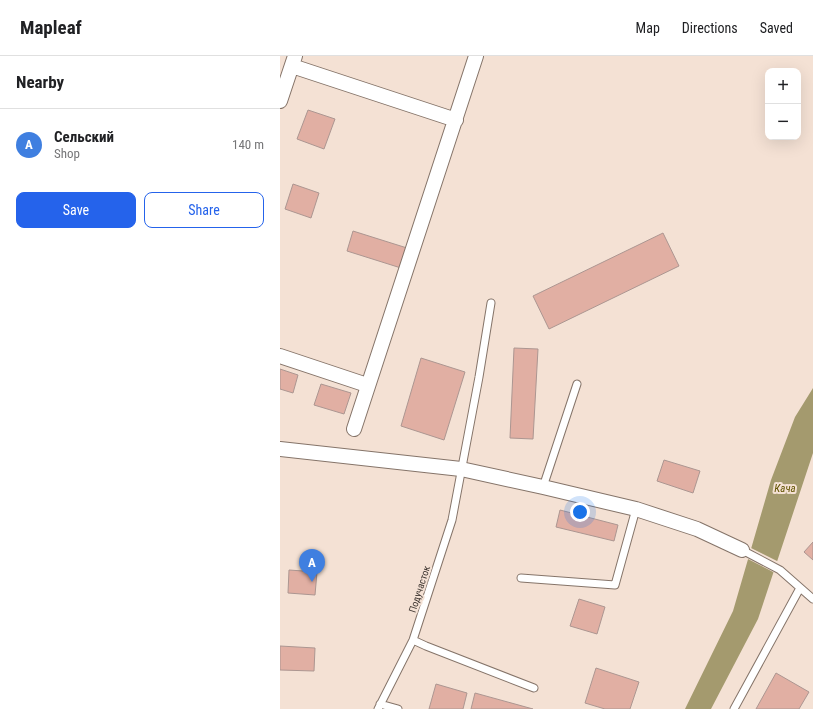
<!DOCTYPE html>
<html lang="en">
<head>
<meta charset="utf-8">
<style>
  :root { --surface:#fff; --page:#f6f6f6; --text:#202124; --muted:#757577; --line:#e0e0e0; --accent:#2563eb }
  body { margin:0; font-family:"Roboto Condensed",sans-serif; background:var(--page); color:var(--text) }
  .controls { position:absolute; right:12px; top:12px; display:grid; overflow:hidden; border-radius:8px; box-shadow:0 4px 16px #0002 }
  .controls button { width:36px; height:36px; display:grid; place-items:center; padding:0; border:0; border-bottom:1px solid var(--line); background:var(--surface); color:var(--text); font:20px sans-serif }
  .you { position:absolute; left:300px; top:456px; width:14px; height:14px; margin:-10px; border:3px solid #fff; border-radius:50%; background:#1a73e8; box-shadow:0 0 0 6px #1a73e833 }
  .badge { display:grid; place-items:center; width:26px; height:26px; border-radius:50%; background:var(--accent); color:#fff; font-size:13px; font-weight:700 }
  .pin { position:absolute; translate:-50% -33px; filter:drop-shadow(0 1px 2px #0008) }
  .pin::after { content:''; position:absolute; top:21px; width:14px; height:12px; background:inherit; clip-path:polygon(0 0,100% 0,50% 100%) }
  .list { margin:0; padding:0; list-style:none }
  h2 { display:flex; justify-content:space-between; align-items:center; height:52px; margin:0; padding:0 16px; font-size:17px }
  h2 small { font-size:13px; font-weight:400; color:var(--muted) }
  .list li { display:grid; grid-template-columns:26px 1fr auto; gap:12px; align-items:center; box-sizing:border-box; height:72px; padding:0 16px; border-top:1px solid var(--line) }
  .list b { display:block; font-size:15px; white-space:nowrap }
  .list p { margin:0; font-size:13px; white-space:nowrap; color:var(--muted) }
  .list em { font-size:13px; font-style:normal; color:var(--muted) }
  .actions { display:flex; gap:8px; padding:12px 16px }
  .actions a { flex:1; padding:9px 0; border:1px solid var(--accent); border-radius:8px; text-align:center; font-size:14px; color:var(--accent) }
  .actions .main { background:var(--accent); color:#fff }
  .map { position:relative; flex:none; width:533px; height:653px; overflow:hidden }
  header { display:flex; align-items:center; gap:24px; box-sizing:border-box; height:56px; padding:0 20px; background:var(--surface); border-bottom:1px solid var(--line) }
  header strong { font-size:19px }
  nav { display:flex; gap:22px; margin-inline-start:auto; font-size:14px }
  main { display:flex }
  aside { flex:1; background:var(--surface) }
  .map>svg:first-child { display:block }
  .water { fill:#a49a6e }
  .pier { fill:#f4e1d4 }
  .building { fill:#e1afa3; stroke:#ac9691 }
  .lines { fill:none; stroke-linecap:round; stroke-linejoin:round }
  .lane-casing { stroke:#857469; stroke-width:9 }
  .street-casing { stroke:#857469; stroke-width:16 }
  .lane { stroke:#fff; stroke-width:7 }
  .street { stroke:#fff; stroke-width:14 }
  .labels { text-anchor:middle; stroke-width:4; stroke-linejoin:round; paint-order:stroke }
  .street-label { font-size:10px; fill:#3d3530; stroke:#f4e1d4 }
  .water-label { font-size:11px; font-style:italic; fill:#615301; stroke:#f4e1d4 }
</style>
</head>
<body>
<header>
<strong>Mapleaf</strong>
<nav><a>Map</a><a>Directions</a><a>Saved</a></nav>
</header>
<main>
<aside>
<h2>Nearby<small></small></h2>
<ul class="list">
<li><span class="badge" style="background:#3f7fe0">A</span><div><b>Сельский</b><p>Shop</p></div><em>140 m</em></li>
</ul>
<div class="actions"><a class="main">Save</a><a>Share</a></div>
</aside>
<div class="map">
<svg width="533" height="653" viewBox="0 0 533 653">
  <rect width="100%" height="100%" fill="#f4e1d4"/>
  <path class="water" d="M533,332V397L478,563L431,653H405L453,555L491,424L515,361Z"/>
  <path class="pier" d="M469,491L499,506L495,517L466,502Z"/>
  <path class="building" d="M28,54L55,63L44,93L17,83Z
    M13,128L39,137L31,162L5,153Z
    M73,175L127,192L121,212L67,195Z
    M383,177L399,210L269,273L253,240Z
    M234,292L258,293L253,383L230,382Z
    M141,302L185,316L164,384L121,370Z
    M0,313L18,319L13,337L0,333Z
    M41,328L71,337L64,358L34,349Z
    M384,404L420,415L413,437L377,425Z
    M280,454L338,469L334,485L276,471Z
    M533,486V504L524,496Z
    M9,514L37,516L35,539L8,537Z
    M299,543L325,551L317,578L290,570Z
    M0,590L35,592L34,615L0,614Z
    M316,612L359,626L350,653H325L305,647Z
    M496,617L529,636L519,653H476Z
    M156,628L187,637L183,653H149Z
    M195,637L253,653H191Z"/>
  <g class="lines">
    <g class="lane-casing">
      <path id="lane" d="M263,431L297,328
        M462,494L500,514L533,543
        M241,522L335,529L356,453
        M133,584L146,590L254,632
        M100,648L118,653
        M98,653L133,584L172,464L199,321L211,247
        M454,653L520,532"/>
    </g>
    <g class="street-casing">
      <path id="street" d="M12,10L176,64
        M0,45L15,0
        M0,300L87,329
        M74,373L196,0
        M0,393L181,413L263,431L356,453L417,473L462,494"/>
    </g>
    <use href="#lane" class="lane"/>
    <use href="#street" class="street"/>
  </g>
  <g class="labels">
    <g class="street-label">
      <text transform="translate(139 533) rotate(-72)" y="4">Подучасток</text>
    </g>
    <g class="water-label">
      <text x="505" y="436">Кача</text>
    </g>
  </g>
</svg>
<div class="controls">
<button>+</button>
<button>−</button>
</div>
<div class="you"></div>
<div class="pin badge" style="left:32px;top:526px;background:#3f7fe0">A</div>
</div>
</main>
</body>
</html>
